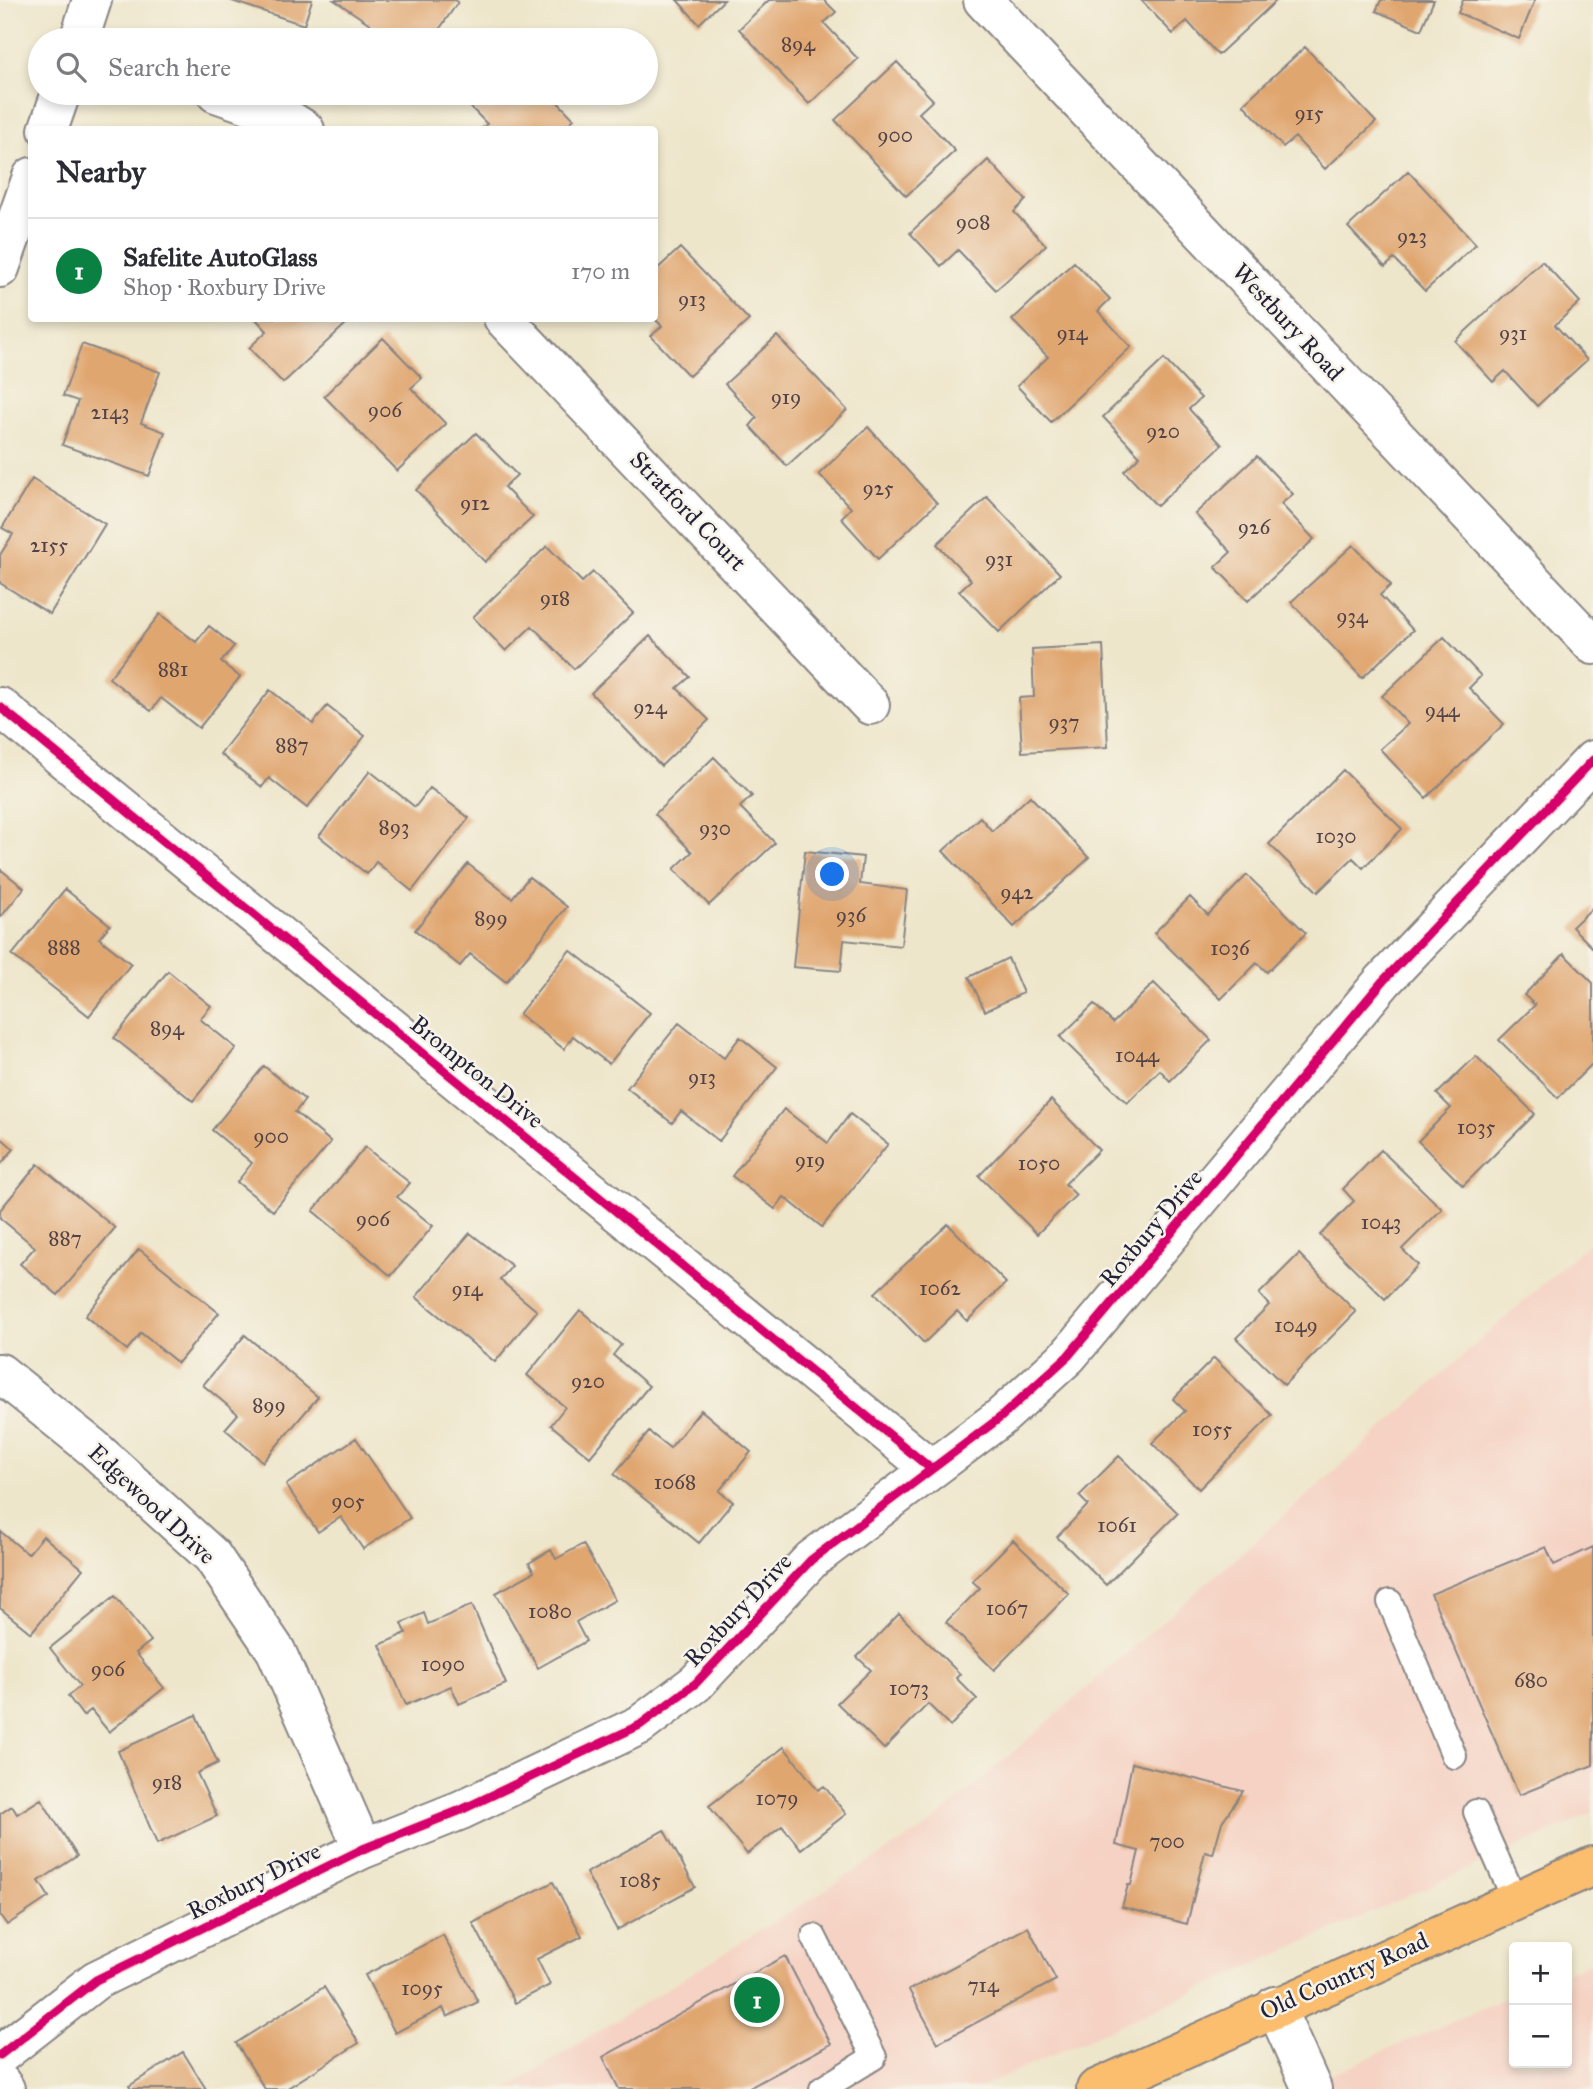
<!DOCTYPE html>
<html lang="en">
<head>
<meta charset="utf-8">
<style>
  :root { --surface:#fff; --page:#f2f2f3; --text:#2b2b33; --muted:#7c7c81; --line:#e1e1e2; --accent:#0b8043 }
  body { margin:0; font-family:"IM FELL Great Primer",serif; background:var(--page); color:var(--text) }
  .controls { position:absolute; right:21px; bottom:21px; display:grid; overflow:hidden; border-radius:7px; box-shadow:0 4px 10px #0003 }
  .controls button { width:63px; height:63px; display:grid; place-items:center; padding:0; border:0; border-bottom:2px solid var(--line); background:var(--surface); color:var(--text); font:35px sans-serif }
  .you { position:absolute; left:833px; top:875px; width:24px; height:24px; margin:-18px; border:5px solid #fff; border-radius:50%; background:#1a73e8; box-shadow:0 0 0 10px #1a73e833 }
  .badge { display:grid; place-items:center; width:46px; height:46px; border-radius:50%; background:var(--accent); color:#fff; font-size:23px; font-weight:700 }
  .pin { position:absolute; translate:-50% -50%; border:4px solid #fff; box-shadow:0 2px 7px #0006 }
  .list { margin:0; padding:0; list-style:none }
  h2 { display:flex; justify-content:space-between; align-items:center; height:91px; margin:0; padding:0 28px; font-size:30px }
  h2 small { font-size:23px; font-weight:400; color:var(--muted) }
  .list li { display:grid; grid-template-columns:46px 1fr auto; gap:21px; align-items:center; box-sizing:border-box; height:105px; padding:0 28px; border-top:2px solid var(--line) }
  .list b { display:block; font-size:26px; white-space:nowrap }
  .list p { margin:0; font-size:23px; white-space:nowrap; color:var(--muted) }
  .list em { font-size:23px; font-style:normal; color:var(--muted) }
  .icon { flex:none; width:38px; height:38px; fill:none; stroke:currentColor; stroke-width:2; stroke-linecap:round; stroke-linejoin:round }
  .map { position:relative; flex:none; width:1593px; height:2089px; overflow:hidden }
  .search { position:absolute; background:var(--surface); box-shadow:0 4px 10px #0003; left:28px; top:28px; width:630px; height:77px; display:flex; align-items:center; gap:18px; box-sizing:border-box; padding:0 24px; border-radius:38px; color:var(--muted); font-size:26px }
  .panel { position:absolute; background:var(--surface); box-shadow:0 4px 10px #0003; left:28px; top:126px; width:630px; height:196px; border-radius:7px }
  .map>svg:first-child { display:block }
  .built { fill:#f5d2c3 }
  .building { fill:#e0a670 }
  .lines { fill:none; stroke-linecap:round; stroke-linejoin:round }
  .lane-casing { stroke:#888483; stroke-width:28 }
  .street-casing { stroke:#888483; stroke-width:42 }
  .primary-casing { stroke:#888483; stroke-width:42 }
  .lane { stroke:#fff; stroke-width:24 }
  .street { stroke:#fff; stroke-width:38 }
  .primary { stroke:#fbbd6e; stroke-width:38 }
  .cycleway-casing { stroke:#f7f3e8; stroke-width:13 }
  .cycleway { stroke:#d6006c; stroke-width:9 }
  .labels { text-anchor:middle; stroke-width:5; stroke-linejoin:round; paint-order:stroke }
  .number-label { font-size:21px; fill:#524348 }
  .street-label { font-size:24px; fill:#22223b; stroke:#f7f3e8 }
</style>
</head>
<body>
<div class="map">
<svg width="1593" height="2089" viewBox="0 0 1593 2089">
  <rect width="100%" height="100%" fill="#f7f3e8"/>
  <filter id="ink" filterUnits="userSpaceOnUse"><feTurbulence type="fractalNoise" baseFrequency=".0143" numOctaves="2"/><feDisplacementMap in="SourceGraphic" scale="14" xChannelSelector="R" yChannelSelector="G"/><feConvolveMatrix kernelMatrix="1 2 1 2 8 2 1 2 1" color-interpolation-filters="sRGB"/></filter>
  <filter id="wash" filterUnits="userSpaceOnUse"><feTurbulence type="fractalNoise" baseFrequency=".00686" numOctaves="4" result="noise"/><feDisplacementMap in="SourceGraphic" scale="28" xChannelSelector="R" yChannelSelector="G"/><feGaussianBlur stdDeviation="1.57" result="paint"/><feColorMatrix in="noise" values="0 0 0 0 0 0 0 0 0 0 0 0 0 0 0 0 0 1.4 0 .05"/><feComposite in="paint" operator="in"/></filter>
  <g filter="url(#wash)">
    <rect width="100%" height="100%" fill="#eee6cb"/>
    <path class="built" d="M1593,1239V1813L977,2089H506L931,1824L1318,1486Z
      M1593,1961V2089H1298L1514,1994V2063H1567V1972Z"/>
    <g id="blocks">
      <path class="building" d="M229,0H312L304,25Z
        M334,0H455L458,2L432,40H367L376,28Z
        M677,0H724L699,24Z
        M769,0H824L836,12L824,23L858,59L809,104L739,29Z
        M1141,0H1277L1218,55L1187,21L1173,34Z
        M1381,0H1434L1421,30L1376,11Z
        M1463,0H1535L1519,39L1458,13Z
        M1305,47L1376,122L1325,169L1295,137L1283,147L1243,104Z
        M897,62L933,100L919,113L955,151L906,196L835,120Z
        M457,93H549L574,119L562,130H480L487,124Z
        M988,160L1026,200L1014,212L1046,245L996,290L958,250L941,266L910,233Z
        M1408,171L1476,244L1425,291L1394,259L1385,267L1348,227Z
        M680,248L749,320L689,376L651,336L662,326L654,318V272Z
        M1542,261L1580,302L1555,325L1587,360L1537,406L1505,371L1493,382L1455,341Z
        M1074,262L1110,299L1098,311L1131,347L1051,422L1017,386L1048,357L1012,320Z
        M255,318H345L348,322L283,383L249,348L267,331Z
        M777,336L847,410L787,466L750,426L757,418L725,384Z
        M383,338L422,378L411,388L446,424L397,471L324,396Z
        M82,344L160,372L141,423L165,432L149,476L62,445L78,401L63,396Z
        M1164,359L1201,398L1189,409L1222,445L1157,506L1124,471L1140,456L1103,417Z
        M868,427L937,503L878,559L841,518L851,508L819,474Z
        M476,433L517,475L504,487L533,517L485,562L416,490Z
        M1257,456L1293,494L1281,504L1314,539L1248,601L1215,567L1231,552L1195,514Z
        M32,479L105,524L50,614L0,583V555L13,534L2,528Z
        M987,497L1060,574L999,632L959,591L971,580L937,544Z
        M1353,545L1391,585L1380,595L1413,630L1362,678L1291,602Z
        M547,546L582,582L593,572L633,613L574,669L532,626L506,651L473,617Z
        M160,614L196,642L209,626L234,646L221,662L240,677L199,728L161,698L151,711L109,678Z
        M650,636L690,677L677,688L709,720L661,766L591,693Z
        M1444,637L1481,676L1469,688L1504,724L1426,798L1380,749L1408,724L1382,696Z
        M1103,645L1108,747L1022,752L1019,698L1034,697L1032,649Z
        M270,690L313,724L327,706L365,736L307,808L269,778L262,787L220,754Z
        M714,757L752,796L740,807L775,843L709,905L674,869L692,852L655,814Z
        M1343,770L1402,829L1363,868L1353,858L1318,892L1269,844Z
        M370,771L415,807L430,788L469,818L412,891L376,862L367,874L319,836Z
        M1030,796L1089,858L1014,927L943,851L980,817L992,831Z
        M805,851L863,857L860,884L907,890L901,946L844,940L841,971L793,967Z
        M468,864L512,898L529,877L567,907L506,982L470,954L460,966L415,930Z
        M0,869L24,888L0,918Z
        M1247,875L1306,933L1267,972L1257,963L1221,999L1154,933L1190,897L1208,915Z
        M65,889L110,925L99,938L131,964L89,1016L12,955Z
        M1593,907V948L1572,927Z
        M570,950L650,1013L609,1064L573,1036L564,1049L519,1014Z
        M1564,954L1593,983V1063L1558,1098L1499,1040L1535,1005L1524,995Z
        M1008,958L1023,993L985,1011L969,977Z
        M168,971L211,1006L200,1019L236,1048L193,1101L114,1038Z
        M1154,983L1211,1040L1170,1081L1160,1070L1127,1103L1060,1037L1094,1004L1113,1023Z
        M679,1023L724,1058L740,1037L777,1067L719,1141L681,1111L672,1123L627,1088Z
        M1476,1056L1535,1114L1463,1186L1418,1141L1451,1108L1437,1094Z
        M264,1066L305,1100L295,1112L331,1142L273,1211L237,1182L252,1163L212,1130Z
        M1051,1100L1099,1150L1065,1184L1076,1195L1037,1234L979,1176Z
        M784,1109L828,1143L850,1114L888,1144L822,1227L784,1197L775,1209L732,1176Z
        M0,1137L14,1149L0,1165Z
        M365,1147L410,1183L397,1197L433,1226L391,1276L313,1211Z
        M1381,1150L1442,1209L1402,1249L1418,1265L1385,1299L1320,1235L1354,1201L1343,1189Z
        M38,1164L115,1228L58,1295L20,1264L35,1247L0,1218V1210Z
        M948,1224L1006,1283L967,1321L957,1311L924,1343L875,1293Z
        M470,1233L512,1266L500,1280L537,1311L495,1362L416,1297Z
        M139,1249L219,1313L178,1363L141,1333L127,1350L85,1316Z
        M1299,1254L1356,1312L1284,1385L1236,1338L1269,1305L1259,1294Z
        M580,1310L621,1345L613,1355L649,1386L590,1457L551,1425L565,1407L527,1375Z
        M245,1335L318,1397L263,1462L225,1429L238,1414L203,1385Z
        M1214,1358L1272,1415L1199,1489L1152,1443L1185,1411L1173,1399Z
        M701,1410L751,1452L719,1491L733,1502L699,1543L614,1474L649,1432L670,1448Z
        M356,1438L410,1518L363,1549L341,1517L318,1532L286,1485Z
        M1119,1456L1178,1513L1106,1585L1057,1537L1088,1505L1079,1496Z
        M0,1531L28,1554L43,1536L83,1569L31,1633L0,1608Z
        M1013,1540L1069,1594L994,1670L946,1622L980,1588L972,1581Z
        M583,1544L615,1600L576,1622L586,1641L538,1668L496,1593L534,1572L529,1563L551,1550L556,1559Z
        M1546,1547L1554,1565L1593,1547V1765L1519,1795L1431,1594Z
        M115,1596L151,1641L136,1653L164,1688L109,1732L91,1710L83,1716L68,1696L80,1686L50,1648Z
        M472,1605L506,1684L459,1704L451,1686L406,1705L380,1645L406,1633L402,1623L424,1613L428,1624Z
        M899,1614L960,1674L956,1678L977,1699L950,1726L928,1704L884,1749L837,1703L871,1670L857,1657Z
        M196,1715L218,1763L197,1773L217,1816L157,1844L118,1751Z
        M784,1747L818,1790L824,1786L846,1814L801,1849L782,1826L747,1854L709,1806Z
        M1132,1763L1243,1791L1222,1822L1213,1854L1205,1852L1187,1924L1122,1907L1128,1885H1131L1139,1851L1116,1845Z
        M41,1799L77,1856L39,1881L49,1897L7,1925L0,1915V1814L12,1806L17,1814Z
        M664,1830L695,1887L617,1930L586,1873Z
        M553,1882L582,1936L537,1959L550,1985L515,2003L473,1923Z
        M1028,1927L1056,1980L938,2043L909,1990Z
        M443,1935L478,2002L447,2017L443,2008L395,2033L365,1975Z
        M785,1956L831,2044L747,2089H619L603,2057Z
        M324,1987L359,2043L286,2089H265L236,2043Z
        M183,2052L206,2089H131L129,2086Z"/>
    </g>
  </g>
  <g filter="url(#ink)">
    <use href="#blocks" fill-opacity="0" stroke="#888483" stroke-width="2"/>
    <g class="lines">
      <g class="lane-casing">
        <path id="lane" d="M1390,1602L1454,1756
          M1476,1812L1515,1900
          M814,1937L874,2057L822,2089"/>
      </g>
      <g class="street-casing">
        <path id="street" d="M983,0L1593,645
          M79,40L92,0
          M216,93L283,116L305,130
          M48,130L61,93
          M0,268L32,177
          M503,318L870,705
          M0,707L930,1468
          M0,1373L92,1447L212,1556L276,1651L363,1849
          M1275,2006L1312,2089
          M0,2055L96,1980L363,1849L461,1810L640,1725L696,1683L811,1560L1001,1417L1068,1356L1383,981L1593,760
          M0,2082L5,2089"/>
      </g>
      <g class="primary-casing">
        <path id="primary" d="M1096,2089L1593,1866"/>
      </g>
      <use href="#lane" class="lane"/>
      <use href="#street" class="street"/>
      <use href="#primary" class="primary"/>
      <g class="cycleway-casing">
        <path id="cycleway" d="M0,707L930,1468
          M0,2055L96,1980L363,1849L461,1810L640,1725L696,1683L811,1560L1001,1417L1068,1356L1383,981L1593,760"/>
      </g>
      <use href="#cycleway" class="cycleway"/>
    </g>
  </g>
  <g class="labels">
    <g class="number-label">
      <text x="798" y="51">894</text>
      <text x="1309" y="120">915</text>
      <text x="895" y="142">900</text>
      <text x="973" y="229">908</text>
      <text x="1412" y="243">923</text>
      <text x="692" y="306">913</text>
      <text x="1072" y="340">914</text>
      <text x="1513" y="340">931</text>
      <text x="786" y="404">919</text>
      <text x="385" y="417">906</text>
      <text x="110" y="419">2143</text>
      <text x="1163" y="438">920</text>
      <text x="878" y="495">925</text>
      <text x="475" y="510">912</text>
      <text x="1254" y="534">926</text>
      <text x="49" y="552">2155</text>
      <text x="999" y="566">931</text>
      <text x="555" y="605">918</text>
      <text x="1352" y="623">934</text>
      <text x="173" y="676">881</text>
      <text x="650" y="714">924</text>
      <text x="1442" y="717">944</text>
      <text x="1064" y="729">937</text>
      <text x="292" y="752">887</text>
      <text x="394" y="834">893</text>
      <text x="715" y="835">930</text>
      <text x="1336" y="843">1030</text>
      <text x="1017" y="899">942</text>
      <text x="851" y="922">936</text>
      <text x="491" y="925">899</text>
      <text x="64" y="954">888</text>
      <text x="1230" y="955">1036</text>
      <text x="167" y="1035">894</text>
      <text x="1137" y="1062">1044</text>
      <text x="702" y="1084">913</text>
      <text x="1476" y="1134">1035</text>
      <text x="271" y="1143">900</text>
      <text x="810" y="1167">919</text>
      <text x="1039" y="1170">1050</text>
      <text x="373" y="1226">906</text>
      <text x="1381" y="1229">1043</text>
      <text x="65" y="1245">887</text>
      <text x="940" y="1295">1062</text>
      <text x="467" y="1296">914</text>
      <text x="1296" y="1332">1049</text>
      <text x="588" y="1388">920</text>
      <text x="269" y="1412">899</text>
      <text x="1212" y="1436">1055</text>
      <text x="675" y="1489">1068</text>
      <text x="348" y="1508">905</text>
      <text x="1117" y="1532">1061</text>
      <text x="1007" y="1615">1067</text>
      <text x="550" y="1618">1080</text>
      <text x="443" y="1671">1090</text>
      <text x="108" y="1676">906</text>
      <text x="1531" y="1687">680</text>
      <text x="909" y="1695">1073</text>
      <text x="167" y="1789">918</text>
      <text x="777" y="1805">1079</text>
      <text x="1167" y="1848">700</text>
      <text x="640" y="1887">1085</text>
      <text x="983" y="1992">714</text>
      <text x="422" y="1995">1095</text>
    </g>
    <g class="street-label">
      <text transform="translate(1288 322) rotate(47)" y="8">Westbury Road</text>
      <text transform="translate(688 511) rotate(46)" y="8">Stratford Court</text>
      <text transform="translate(477 1072) rotate(39)" y="8">Brompton Drive</text>
      <text transform="translate(1151 1228) rotate(-50)" y="8">Roxbury Drive</text>
      <text transform="translate(152 1504) rotate(43)" y="8">Edgewood Drive</text>
      <text transform="translate(738 1610) rotate(-47)" y="8">Roxbury Drive</text>
      <text transform="translate(254 1881) rotate(-26)" y="8">Roxbury Drive</text>
      <text transform="translate(1344 1976) rotate(-24)" y="8">Old Country Road</text>
    </g>
  </g>
</svg>
<div class="controls">
<button>+</button>
<button>−</button>
</div>
<div class="you"></div>
<div class="pin badge" style="left:757px;top:2000px">1</div>
<div class="search"><svg class="icon" aria-label="search" viewBox="0 0 24 24"><circle cx="10" cy="10" r="6"/><path d="M15 15l6 6"/></svg>Search here</div>
<section class="panel">
<h2>Nearby<small></small></h2>
<ul class="list">
<li><span class="badge">1</span><div><b>Safelite AutoGlass</b><p>Shop · Roxbury Drive</p></div><em>170 m</em></li>
</ul>
</section>
</div>
</body>
</html>
